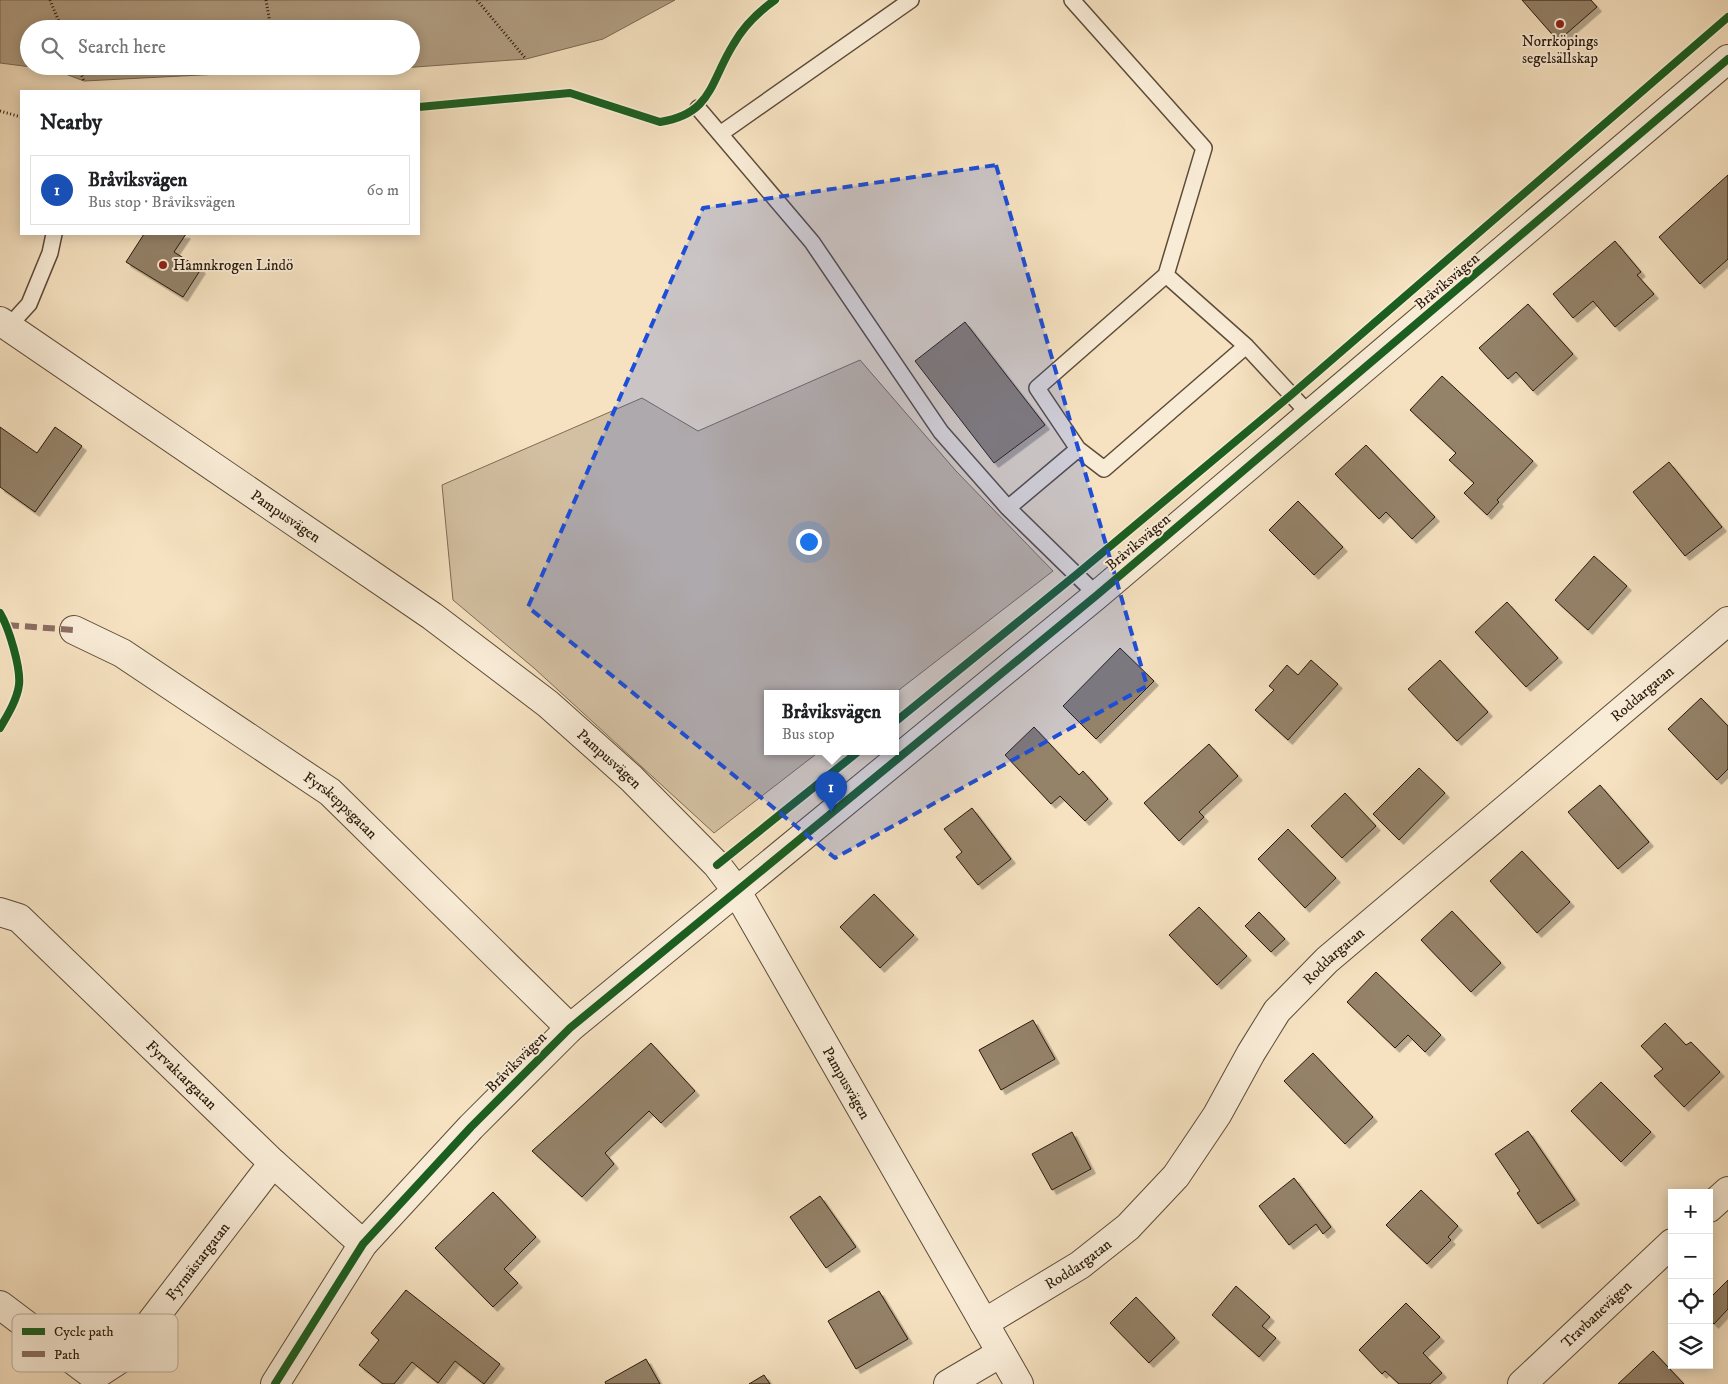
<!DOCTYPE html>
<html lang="en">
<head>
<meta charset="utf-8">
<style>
  :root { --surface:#fff; --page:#f2f2f2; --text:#202124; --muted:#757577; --line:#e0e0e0; --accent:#8f2418 }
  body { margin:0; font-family:"IM FELL DW Pica",serif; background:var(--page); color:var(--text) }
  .controls { position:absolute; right:15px; bottom:15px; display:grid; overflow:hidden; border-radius:0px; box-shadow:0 2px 12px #0003 }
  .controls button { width:45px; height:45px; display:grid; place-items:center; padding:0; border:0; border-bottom:1px solid var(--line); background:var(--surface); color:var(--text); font:25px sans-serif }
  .you { position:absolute; left:808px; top:541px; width:18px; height:18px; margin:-12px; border:4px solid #fff; border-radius:50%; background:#1a73e8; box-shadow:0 0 0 8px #1a73e833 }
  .badge { display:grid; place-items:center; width:32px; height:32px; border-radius:50%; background:var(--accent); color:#fff; font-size:16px; font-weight:700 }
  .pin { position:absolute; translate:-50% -41px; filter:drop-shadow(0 1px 2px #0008) }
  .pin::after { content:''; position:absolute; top:26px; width:18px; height:15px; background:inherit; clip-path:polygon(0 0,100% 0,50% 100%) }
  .popup { position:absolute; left:764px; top:690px; width:135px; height:65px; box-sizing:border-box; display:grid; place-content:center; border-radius:0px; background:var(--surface); filter:drop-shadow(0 1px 4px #0005); font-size:16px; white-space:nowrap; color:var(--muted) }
  .popup b { font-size:19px; color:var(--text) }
  .popup::after { content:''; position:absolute; left:50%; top:100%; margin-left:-10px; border:10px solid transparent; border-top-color:var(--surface) }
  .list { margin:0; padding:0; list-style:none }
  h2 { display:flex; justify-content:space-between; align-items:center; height:65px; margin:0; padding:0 20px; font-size:21px }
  h2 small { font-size:16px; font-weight:400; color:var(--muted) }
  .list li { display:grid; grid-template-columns:32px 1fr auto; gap:15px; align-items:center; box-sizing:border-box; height:70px; margin:0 10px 10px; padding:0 10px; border:1px solid var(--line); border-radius:0px }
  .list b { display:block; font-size:19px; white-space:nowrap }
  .list p { margin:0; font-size:16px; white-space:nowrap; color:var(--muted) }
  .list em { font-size:16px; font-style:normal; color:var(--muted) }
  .icon { flex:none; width:28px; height:28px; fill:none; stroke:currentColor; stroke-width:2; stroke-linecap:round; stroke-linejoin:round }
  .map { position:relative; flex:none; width:1728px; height:1384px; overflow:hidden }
  .search { position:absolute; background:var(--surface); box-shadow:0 2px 12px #0003; left:20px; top:20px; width:400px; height:55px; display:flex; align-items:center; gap:12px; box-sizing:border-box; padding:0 18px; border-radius:28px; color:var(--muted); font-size:19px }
  .panel { position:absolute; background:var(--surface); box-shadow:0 2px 12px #0003; left:20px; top:90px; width:400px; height:145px; border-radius:0px }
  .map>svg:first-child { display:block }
  .green { fill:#d3c0a2; stroke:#7e6c56 }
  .water { fill:#b19e83; stroke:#7b6953; fill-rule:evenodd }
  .building { fill:#948269; stroke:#2a190a; filter:url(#shadow) }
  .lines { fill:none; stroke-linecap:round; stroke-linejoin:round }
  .lane-casing { stroke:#5d4b38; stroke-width:18 }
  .street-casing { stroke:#5d4b38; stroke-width:30 }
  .path { stroke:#2a190a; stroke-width:3; stroke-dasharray:1 2.5; stroke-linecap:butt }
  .lane { stroke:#f9ecd7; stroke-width:15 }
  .street { stroke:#f9ecd7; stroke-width:28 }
  .quiet { stroke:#8d6e63; stroke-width:6; stroke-dasharray:12 6; stroke-linecap:butt }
  .cycleway-casing { stroke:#f9ecd7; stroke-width:11 }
  .cycleway { stroke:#1b5e20; stroke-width:8 }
  .marked { fill:#1d4ed8; fill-opacity:0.2; stroke:#1d4ed8; stroke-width:4; stroke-dasharray:10 6; stroke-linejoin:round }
  .poi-dot { fill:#8f2418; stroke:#f9ecd7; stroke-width:2 }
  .labels { text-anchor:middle; stroke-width:4; stroke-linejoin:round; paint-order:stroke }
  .poi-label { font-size:15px; fill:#2a190a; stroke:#f9ecd7 }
  .street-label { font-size:15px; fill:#2a190a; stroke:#f9ecd7 }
  .key { fill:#f9ecd7; stroke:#bbad9a; stroke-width:1 }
  .key-label { font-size:14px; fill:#2a190a }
</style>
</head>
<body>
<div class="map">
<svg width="1728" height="1384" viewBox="0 0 1728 1384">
  <defs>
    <filter id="shadow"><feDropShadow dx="4.5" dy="4.5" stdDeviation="0" flood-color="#0004"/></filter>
  </defs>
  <rect width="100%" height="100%" fill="#f6e2c1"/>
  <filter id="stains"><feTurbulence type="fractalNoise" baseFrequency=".004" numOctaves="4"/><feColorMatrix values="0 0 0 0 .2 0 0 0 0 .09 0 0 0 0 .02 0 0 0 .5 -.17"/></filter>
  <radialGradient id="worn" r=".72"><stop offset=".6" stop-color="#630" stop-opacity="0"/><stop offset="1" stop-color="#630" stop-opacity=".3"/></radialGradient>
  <path class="green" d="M860,360L956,471L1053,571L895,693H767V751H820L714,833L534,668L453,600L442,485L642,398L698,431Z"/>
  <path class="water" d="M0,0H675L603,39L526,59L346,72L278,71L84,81L55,70L0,63ZM29,29H411V66H29Z"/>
  <path class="building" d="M1522,0H1591L1597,7L1558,41Z
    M1728,175V259L1700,284L1659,237Z
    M144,234H186L174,252L201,269L183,297L126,262Z
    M1615,241L1641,272L1637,275L1654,294L1615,327L1593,301L1573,318L1553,294Z
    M1528,304L1573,354L1533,391L1516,372L1508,379L1479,348Z
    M965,322L1045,425L994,463L915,361Z
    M1442,376L1533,461L1497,500L1499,502L1487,515L1464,493L1474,483L1449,460L1456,453L1410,410Z
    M0,427L37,453L55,427L82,446L35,512L0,487Z
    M1366,445L1435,517L1412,539L1386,512L1379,519L1335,474Z
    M1669,462L1722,527L1685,556L1633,492Z
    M1298,501L1343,547L1314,575L1269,530Z
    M1594,556L1627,586L1588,630L1555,600Z
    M1507,602L1558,658L1526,687L1475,632Z
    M1120,648L1154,681L1096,739L1063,706Z
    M1311,660L1338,684L1288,740L1255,710L1274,690L1269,686L1287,665L1298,675Z
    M1440,660L1488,712L1457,741L1408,689Z
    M1701,698L1728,726V769L1717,780L1668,729Z
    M1034,727L1079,775L1083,771L1108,799L1085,821L1060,796L1051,804L1005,755Z
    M1209,744L1238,776L1199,812L1204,817L1179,841L1144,803Z
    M1419,768L1445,793L1399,840L1373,814Z
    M1600,785L1649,842L1618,869L1568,812Z
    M1345,793L1376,826L1342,858L1311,826Z
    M972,808L1011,859L978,885L956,857L962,852L944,829Z
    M1288,829L1336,878L1305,908L1258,859Z
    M1522,851L1570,902L1537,933L1490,881Z
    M874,894L914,935L880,968L840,927Z
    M1199,907L1247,956L1217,985L1169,935Z
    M1452,911L1501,963L1471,992L1421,940Z
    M1259,912L1285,939L1271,952L1245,926Z
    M1376,972L1441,1035L1425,1052L1408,1035L1395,1048L1347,1002Z
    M1033,1020L1055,1059L1001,1090L979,1050Z
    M1665,1023L1686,1045L1691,1042L1720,1072L1684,1107L1654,1076L1663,1069L1641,1046Z
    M651,1043L695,1091L661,1123L649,1111L605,1153L614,1164L582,1197L532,1151Z
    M1313,1053L1373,1117L1345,1144L1284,1081Z
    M1601,1082L1651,1132L1621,1162L1571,1111Z
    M1528,1131L1575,1200L1538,1224L1517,1193L1520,1191L1495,1154Z
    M1072,1132L1091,1169L1052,1190L1032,1154Z
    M1294,1178L1331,1227L1323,1234L1316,1224L1289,1245L1259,1206Z
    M1421,1190L1458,1226L1448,1237L1451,1240L1427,1264L1386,1225Z
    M493,1192L536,1237L504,1269L518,1283L493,1307L435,1248Z
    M820,1196L856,1247L826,1268L790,1217Z
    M1728,1280V1309L1714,1324L1709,1319V1299Z
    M1236,1286L1270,1317L1262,1326L1276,1338L1259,1357L1212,1315Z
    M406,1290L500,1364L484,1384L455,1361L438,1383L412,1362L394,1384H383L359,1365L379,1340L371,1333Z
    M879,1291L908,1339L856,1369L828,1321Z
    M1136,1297L1175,1338L1149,1363L1110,1323Z
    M1406,1303L1440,1337L1423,1353L1442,1373L1430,1384H1399L1385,1371L1382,1374L1359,1350Z
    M1653,1351L1684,1384H1618Z
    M646,1359L660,1384H606L605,1382Z
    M764,1375L770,1384H749Z"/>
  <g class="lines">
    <g class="lane-casing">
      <path id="lane" d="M1072,0L1204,148L1166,275
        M698,108L812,242L941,432L1008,508L1097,595
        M720,134L911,0
        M8,327L29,304L50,253L54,234
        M1246,346L1104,469L1078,449L1037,388L1166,275L1246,346L1310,415
        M1008,508L1078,449"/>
    </g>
    <g class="street-casing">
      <g id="street">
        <path id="s1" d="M0,321L432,616L548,704L631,778L717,865L736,890L1019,1384"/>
        <path id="s2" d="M74,630L122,653L330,792L570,1028"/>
        <path id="s3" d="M0,912L19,918L273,1163L363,1244"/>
        <path d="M1709,1208L1728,1191"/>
        <path id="s4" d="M0,1305L94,1376L125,1356L273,1163"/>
        <path id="s5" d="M984,1323L1080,1265L1128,1227L1176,1176L1217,1115L1251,1053L1277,1011L1327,960L1728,621"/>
        <path d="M275,1384L363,1244L471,1127L570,1028L1097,595L1728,59"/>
        <path d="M948,1384L1001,1353"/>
        <path id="s6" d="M1522,1384L1672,1243"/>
      </g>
    </g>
    <path class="path" d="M50,0L62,29
      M266,0L271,29
      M477,0L526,59
      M78,66L84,81
      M278,66V71
      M711,90C733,51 737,27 775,0
      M419,107L570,93L660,122L677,119
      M0,111L21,117"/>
    <use href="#lane" class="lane"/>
    <use href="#street" class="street"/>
    <path class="quiet" d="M7,625L74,630"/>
    <g class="cycleway-casing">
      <path id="cycleway" d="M419,107L570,93L660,122C712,114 710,82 733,45C743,27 758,12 775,0
        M0,613C9,628 21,668 19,685C17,700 7,716 0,728
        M895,722L1077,574L1291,395L1728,17
        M717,865L859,751
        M275,1384L363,1244L471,1127L570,1028L1097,595L1728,59"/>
    </g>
    <use href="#cycleway" class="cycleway"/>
  </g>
  <path class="marked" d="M996,165L1147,686L835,858L528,607L703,208Z"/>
  <g class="poi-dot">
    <circle cx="1560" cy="24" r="5"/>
    <circle cx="163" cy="265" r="5"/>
  </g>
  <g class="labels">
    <g class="poi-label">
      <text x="1560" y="46">Norrköpings<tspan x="1560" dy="17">segelsällskap</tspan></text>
      <text x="173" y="270" text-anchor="start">Hamnkrogen Lindö</text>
    </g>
    <g class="street-label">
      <text transform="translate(1447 281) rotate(-40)" y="5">Bråviksvägen</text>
      <text dy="5" stroke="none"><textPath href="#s1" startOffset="346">Pampusvägen</textPath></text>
      <text transform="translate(1138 542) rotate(-40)" y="5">Bråviksvägen</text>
      <text dy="5" stroke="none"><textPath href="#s5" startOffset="921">Roddargatan</textPath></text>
      <text dy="5" stroke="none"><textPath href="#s1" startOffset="751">Pampusvägen</textPath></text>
      <text dy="5" stroke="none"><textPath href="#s2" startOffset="320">Fyrskeppsgatan</textPath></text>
      <text dy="5" stroke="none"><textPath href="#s5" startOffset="516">Roddargatan</textPath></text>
      <text transform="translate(516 1062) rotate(-45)" y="5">Bråviksvägen</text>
      <text dy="5" stroke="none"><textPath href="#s3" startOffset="246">Fyrvaktargatan</textPath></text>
      <text dy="5" stroke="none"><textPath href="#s1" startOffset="1156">Pampusvägen</textPath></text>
      <text dy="5" stroke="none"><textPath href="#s4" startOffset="274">Fyrmästargatan</textPath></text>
      <text dy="5" stroke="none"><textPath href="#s5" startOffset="111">Roddargatan</textPath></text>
      <text dy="5" stroke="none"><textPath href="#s6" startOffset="102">Travbanevägen</textPath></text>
    </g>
  </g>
  <rect x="12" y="1314" width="166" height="58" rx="8" class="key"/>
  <rect x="22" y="1328" width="23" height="7" fill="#1b5e20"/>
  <rect x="22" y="1351" width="23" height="6" fill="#8d6e63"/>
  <g class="key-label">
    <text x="54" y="1336">Cycle path</text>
    <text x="54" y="1359">Path</text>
  </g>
  <rect width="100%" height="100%" filter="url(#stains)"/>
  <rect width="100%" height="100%" fill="url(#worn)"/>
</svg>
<div class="controls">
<button>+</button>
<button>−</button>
<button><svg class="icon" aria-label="locate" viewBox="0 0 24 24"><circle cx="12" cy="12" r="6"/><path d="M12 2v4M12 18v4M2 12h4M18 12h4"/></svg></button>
<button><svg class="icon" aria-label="layers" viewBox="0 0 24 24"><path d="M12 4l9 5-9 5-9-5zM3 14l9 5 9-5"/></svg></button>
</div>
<div class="you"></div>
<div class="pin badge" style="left:831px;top:812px;background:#1a4fb4">1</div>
<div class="popup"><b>Bråviksvägen</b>Bus stop</div>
<div class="search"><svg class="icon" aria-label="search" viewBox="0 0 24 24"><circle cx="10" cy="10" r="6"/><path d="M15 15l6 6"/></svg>Search here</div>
<section class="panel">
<h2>Nearby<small></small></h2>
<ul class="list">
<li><span class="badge" style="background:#1a4fb4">1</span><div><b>Bråviksvägen</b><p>Bus stop · Bråviksvägen</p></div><em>60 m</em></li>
</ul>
</section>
</div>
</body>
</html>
